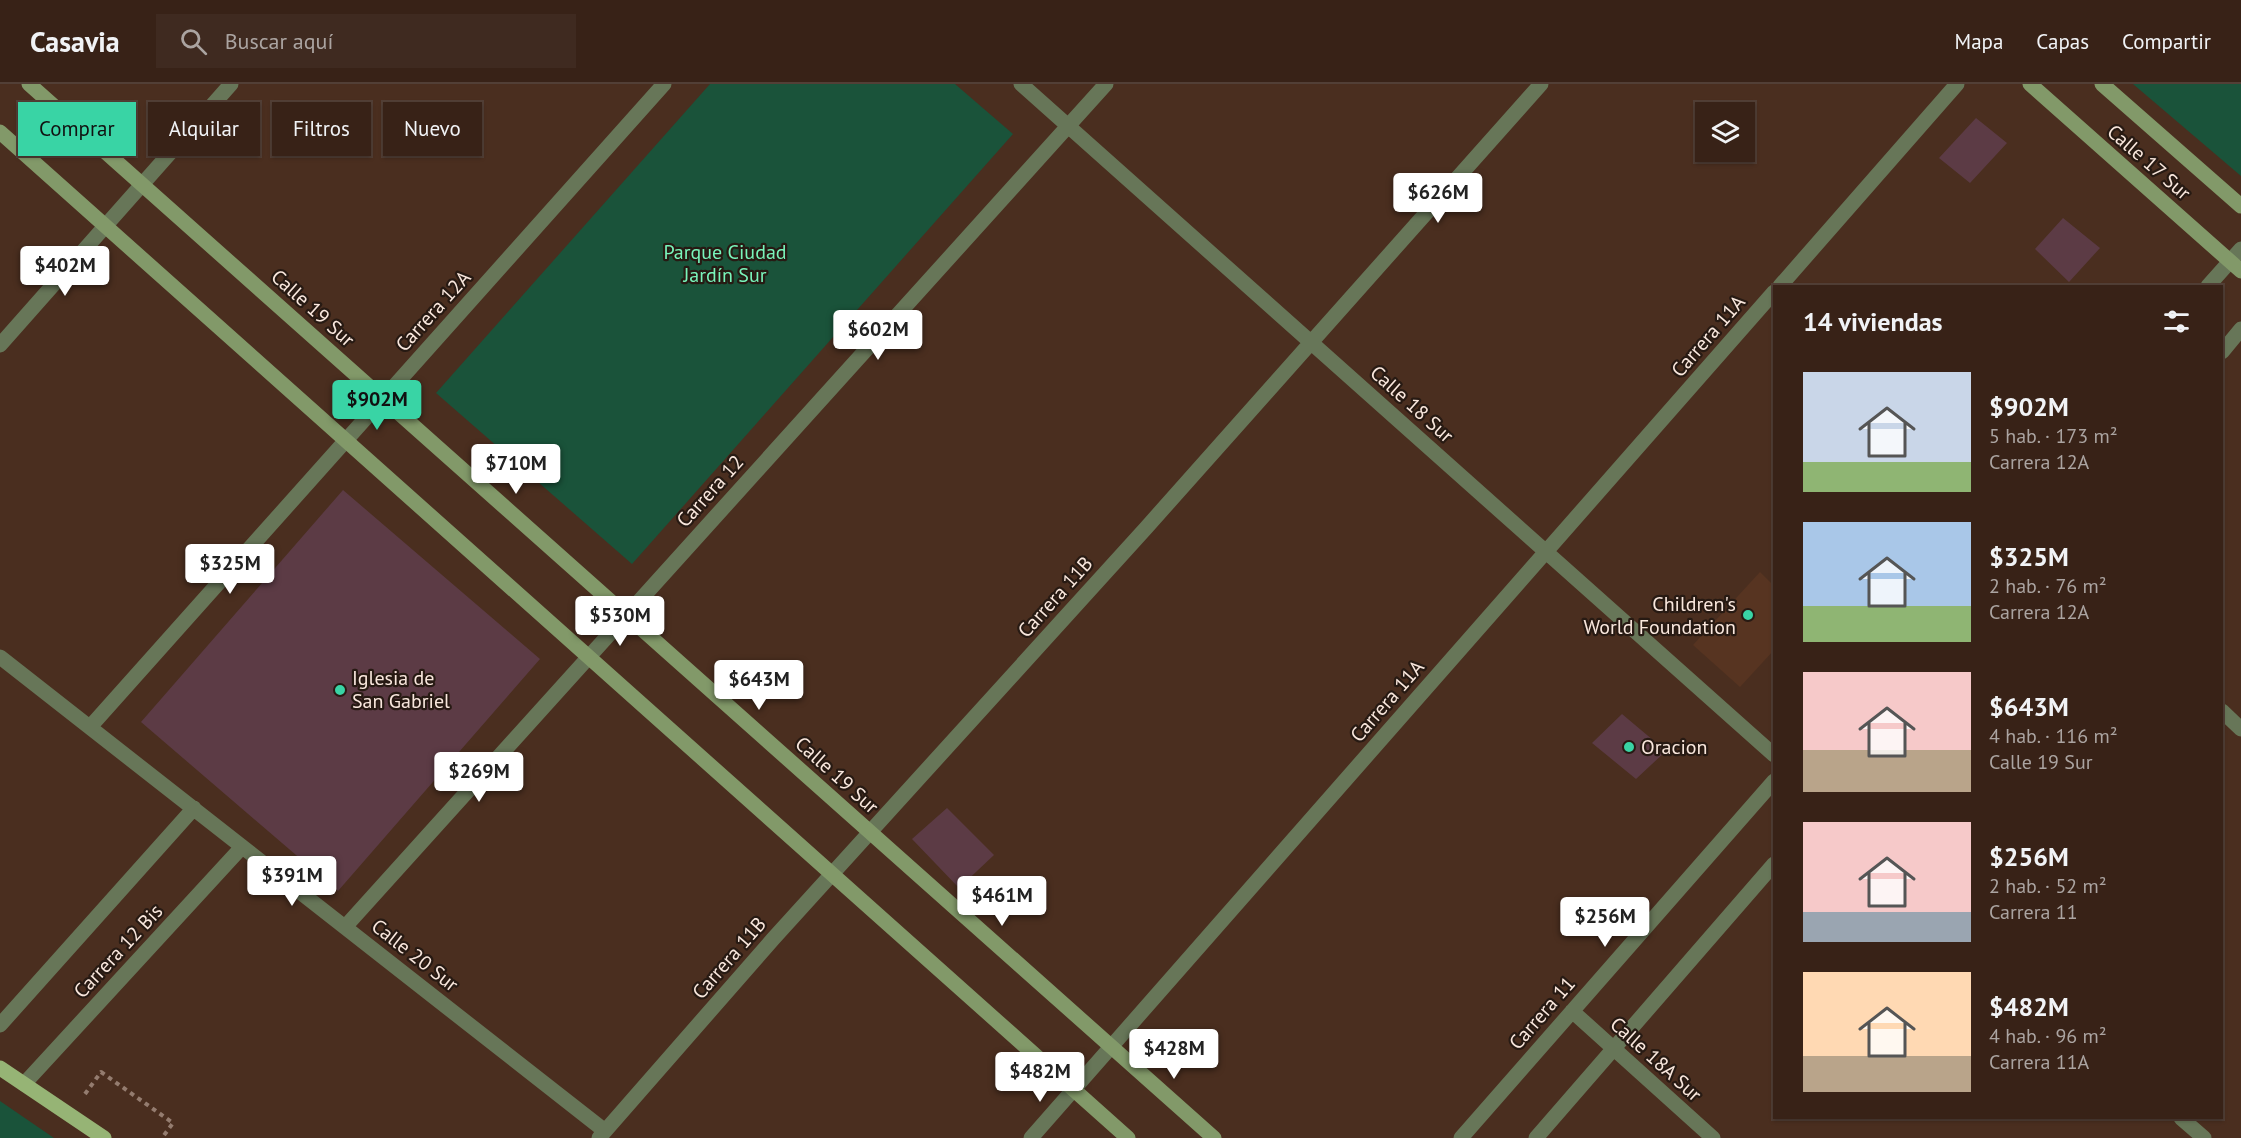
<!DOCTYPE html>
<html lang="es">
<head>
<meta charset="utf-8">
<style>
	body { margin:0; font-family:"PT Sans",sans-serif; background:#3f2a20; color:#f1f3f6; height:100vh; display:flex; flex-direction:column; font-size:22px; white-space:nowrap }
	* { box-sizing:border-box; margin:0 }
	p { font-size:20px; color:#aba4a1 }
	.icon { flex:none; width:33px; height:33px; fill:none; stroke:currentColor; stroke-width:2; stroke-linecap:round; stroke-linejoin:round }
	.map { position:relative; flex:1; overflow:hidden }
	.side { position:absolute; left:1773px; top:201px; width:450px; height:834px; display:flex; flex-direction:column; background:#382217; border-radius:0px; box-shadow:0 2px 4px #0004,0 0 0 2px #523f36 }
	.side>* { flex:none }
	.hud { position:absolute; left:18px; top:18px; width:570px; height:54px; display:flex; gap:12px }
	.controls { position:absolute; left:1695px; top:18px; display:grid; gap:12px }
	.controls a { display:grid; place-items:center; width:60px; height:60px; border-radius:0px; background:#382217; box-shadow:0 2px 4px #0004,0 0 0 2px #523f36; font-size:30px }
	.price { position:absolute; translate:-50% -51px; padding:0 14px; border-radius:6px; background:#fff; color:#222; font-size:20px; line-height:39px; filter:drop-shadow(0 2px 3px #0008) }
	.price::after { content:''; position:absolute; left:50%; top:36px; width:18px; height:14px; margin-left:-9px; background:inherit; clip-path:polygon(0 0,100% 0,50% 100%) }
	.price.current { background:#39d4a5; color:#111 }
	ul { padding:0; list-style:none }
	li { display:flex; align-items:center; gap:18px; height:150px; padding:0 30px }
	li span { display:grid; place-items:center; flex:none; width:168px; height:120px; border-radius:0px; color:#555 }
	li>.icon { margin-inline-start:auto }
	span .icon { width:72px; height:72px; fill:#fffc; stroke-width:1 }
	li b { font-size:26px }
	h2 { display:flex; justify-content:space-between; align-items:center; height:72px; padding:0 30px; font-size:26px }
	.tag { padding:0 21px; border-radius:0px; background:#382217; box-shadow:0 2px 4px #0004,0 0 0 2px #523f36; font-size:21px; line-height:54px }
	.tag.current { background:#39d4a5; color:#111 }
	header { display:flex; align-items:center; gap:36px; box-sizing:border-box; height:84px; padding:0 30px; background:#382217; border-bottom:2px solid #523f36 }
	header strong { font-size:28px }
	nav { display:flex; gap:33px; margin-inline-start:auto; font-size:21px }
	.search { width:420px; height:54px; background:#3f2a20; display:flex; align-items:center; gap:15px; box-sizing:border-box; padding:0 21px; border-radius:0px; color:#aba4a1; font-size:22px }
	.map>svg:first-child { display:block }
</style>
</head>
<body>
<header>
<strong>Casavia</strong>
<div class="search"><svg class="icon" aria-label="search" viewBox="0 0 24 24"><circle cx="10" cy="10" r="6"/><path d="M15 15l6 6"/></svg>Buscar aquí</div>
<nav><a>Mapa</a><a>Capas</a><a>Compartir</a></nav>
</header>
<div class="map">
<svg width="2241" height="1054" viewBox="0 0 2241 1054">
	<rect width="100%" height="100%" fill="#4a2e1f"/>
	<path fill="#573421" d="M1760,488L1774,502V566L1740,603L1693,561Z"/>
	<path fill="#1a533a" d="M710,0H955L1013,50L632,480L436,309Z
		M2133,0H2241V92Z
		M0,1017L54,1054H0Z"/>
	<path fill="#5c3b45" d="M1976,34L2007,59L1970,99L1939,74Z
		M2063,134L2100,164L2069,198L2035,165Z
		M343,406L540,575L338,807L141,638Z
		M1622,630L1666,667L1636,695L1592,659Z
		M947,724L994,771L959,804L912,755Z"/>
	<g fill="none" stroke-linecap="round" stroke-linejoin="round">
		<path stroke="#947c6f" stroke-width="4" stroke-dasharray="4.5 4.5" stroke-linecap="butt" d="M85,1010L101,988L173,1039L162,1054"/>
		<path stroke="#677658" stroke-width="15" d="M1021,0L1774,671
			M1780,202L1957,0
			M2208,202L2241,165
			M0,261L231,0
			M2222,268L2241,245
			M0,573L605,1047
			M2222,627L2241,645
			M90,643L664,0
			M345,843L1106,0
			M1572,927L1713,1054
			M0,941L194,724
			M24,1000L242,763
			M2181,1034L2204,1054
			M599,1054L773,855L1146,444L1541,0
			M1031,1054L1774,208
			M1461,1054L1774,697
			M1536,1054L1774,780"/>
		<path stroke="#829969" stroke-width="15" d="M29,0L1214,1054
			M2030,0L2241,187
			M2102,0L2241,122
			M0,48L1128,1054"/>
		<path stroke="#96b475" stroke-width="15" d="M0,984L104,1054"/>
	</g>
	<g fill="#39d4a5" stroke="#271a13" stroke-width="2">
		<circle cx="1748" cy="531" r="6"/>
		<circle cx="340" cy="606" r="6"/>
		<circle cx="1629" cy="663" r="6"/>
	</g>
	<g text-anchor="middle" stroke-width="4.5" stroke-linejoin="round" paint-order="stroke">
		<g font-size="20" fill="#f9e7dd" stroke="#271a13">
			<text transform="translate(2149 78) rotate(41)" y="7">Calle 17 Sur</text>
			<text transform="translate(313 224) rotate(42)" y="7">Calle 19 Sur</text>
			<text transform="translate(433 227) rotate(-48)" y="7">Carrera 12A</text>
			<text transform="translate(1708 252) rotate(-49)" y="7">Carrera 11A</text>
			<text transform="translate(1412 320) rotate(42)" y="7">Calle 18 Sur</text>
			<text transform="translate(710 407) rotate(-48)" y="7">Carrera 12</text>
			<text transform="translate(1055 513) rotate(-48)" y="7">Carrera 11B</text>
			<text transform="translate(1387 617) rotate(-49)" y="7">Carrera 11A</text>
			<text transform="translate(837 691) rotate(42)" y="7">Calle 19 Sur</text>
			<text transform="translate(118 867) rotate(-47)" y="7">Carrera 12 Bis</text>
			<text transform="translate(415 871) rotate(38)" y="7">Calle 20 Sur</text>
			<text transform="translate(729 874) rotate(-49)" y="7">Carrera 11B</text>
			<text transform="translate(1542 929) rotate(-49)" y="7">Carrera 11</text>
			<text transform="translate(1656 975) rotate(42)" y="7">Calle 18A Sur</text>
		</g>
		<g font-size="20" fill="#79f5bb" stroke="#271a13">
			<text x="725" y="175">Parque Ciudad<tspan x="725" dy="23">Jardín Sur</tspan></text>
		</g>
		<g font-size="20" fill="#f9e7dd" stroke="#271a13" text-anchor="start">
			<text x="1736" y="527" text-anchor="end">Children's<tspan x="1736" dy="23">World Foundation</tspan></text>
			<text x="352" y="601">Iglesia de<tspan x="352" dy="23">San Gabriel</tspan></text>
			<text x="1641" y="670">Oracion</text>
		</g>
	</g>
</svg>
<div class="controls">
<a><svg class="icon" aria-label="layers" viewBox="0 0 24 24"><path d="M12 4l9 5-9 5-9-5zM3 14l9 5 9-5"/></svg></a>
</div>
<b class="price" style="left:1438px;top:140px">$626M</b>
<b class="price" style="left:65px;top:213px">$402M</b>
<b class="price" style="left:878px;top:277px">$602M</b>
<b class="price current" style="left:377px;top:347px">$902M</b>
<b class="price" style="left:516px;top:411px">$710M</b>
<b class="price" style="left:230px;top:511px">$325M</b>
<b class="price" style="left:620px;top:563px">$530M</b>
<b class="price" style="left:759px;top:627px">$643M</b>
<b class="price" style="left:479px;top:719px">$269M</b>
<b class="price" style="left:292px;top:823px">$391M</b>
<b class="price" style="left:1002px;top:843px">$461M</b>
<b class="price" style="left:1605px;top:864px">$256M</b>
<b class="price" style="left:1174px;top:996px">$428M</b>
<b class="price" style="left:1040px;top:1019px">$482M</b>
<div class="hud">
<a class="tag current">Comprar</a>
<a class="tag">Alquilar</a>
<a class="tag">Filtros</a>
<a class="tag">Nuevo</a>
</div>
<section class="side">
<h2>14 viviendas<svg class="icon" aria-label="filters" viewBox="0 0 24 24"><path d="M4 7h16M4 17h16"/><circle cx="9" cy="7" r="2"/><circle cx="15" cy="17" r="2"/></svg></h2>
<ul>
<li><span style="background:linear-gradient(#c9d6e8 75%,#8fb573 0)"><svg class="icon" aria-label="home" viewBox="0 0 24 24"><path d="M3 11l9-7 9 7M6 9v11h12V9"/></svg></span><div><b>$902M</b><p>5 hab. · 173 m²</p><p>Carrera 12A</p></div></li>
<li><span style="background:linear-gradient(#a9c7e8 70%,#8fb573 0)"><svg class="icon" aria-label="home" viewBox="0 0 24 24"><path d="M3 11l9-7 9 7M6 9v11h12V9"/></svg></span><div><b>$325M</b><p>2 hab. · 76 m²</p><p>Carrera 12A</p></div></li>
<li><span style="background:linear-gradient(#f6c9c9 65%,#b9a48a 0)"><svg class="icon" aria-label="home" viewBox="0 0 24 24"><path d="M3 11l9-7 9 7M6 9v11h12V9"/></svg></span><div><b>$643M</b><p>4 hab. · 116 m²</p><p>Calle 19 Sur</p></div></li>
<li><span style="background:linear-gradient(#f6c9c9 75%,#9aa5b1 0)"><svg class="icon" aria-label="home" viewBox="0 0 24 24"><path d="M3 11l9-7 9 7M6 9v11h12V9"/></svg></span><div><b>$256M</b><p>2 hab. · 52 m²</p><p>Carrera 11</p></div></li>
<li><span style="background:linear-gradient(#ffd9b3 70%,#b9a48a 0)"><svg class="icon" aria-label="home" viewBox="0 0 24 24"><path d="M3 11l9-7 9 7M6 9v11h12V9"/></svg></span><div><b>$482M</b><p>4 hab. · 96 m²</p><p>Carrera 11A</p></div></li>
</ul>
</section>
</div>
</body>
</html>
